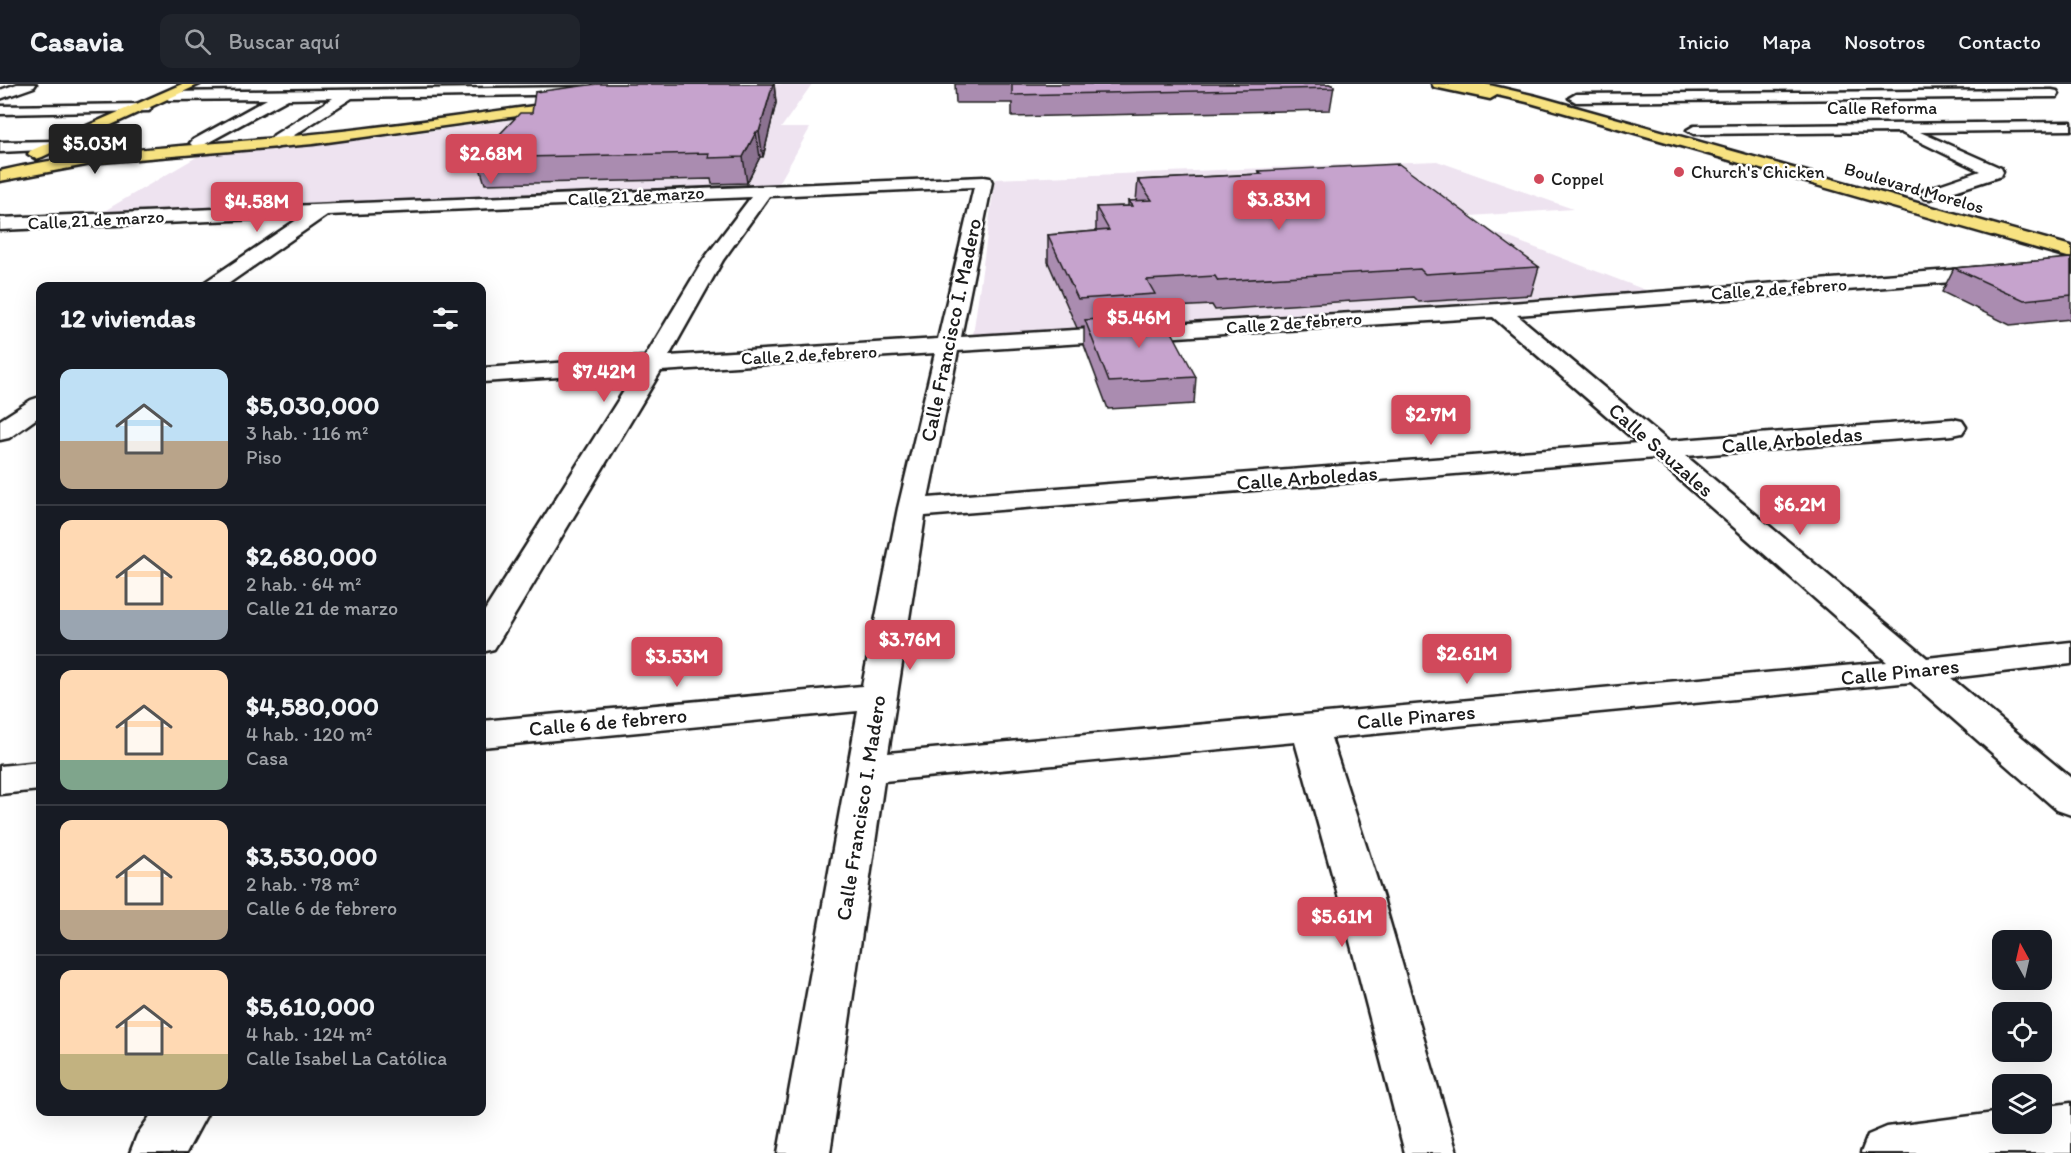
<!DOCTYPE html>
<html lang="es">
<head>
<meta charset="utf-8">
<style>
	body { margin:0; font-family:Itim,sans-serif; background:#20242c; color:#f1f3f6; height:100vh; display:flex; flex-direction:column; font-size:22px; white-space:nowrap }
	* { box-sizing:border-box; margin:0 }
	p { font-size:20px; color:#9ea1a6 }
	.icon { flex:none; width:33px; height:33px; fill:none; stroke:currentColor; stroke-width:2; stroke-linecap:round; stroke-linejoin:round }
	.map { position:relative; flex:1; overflow:hidden }
	.details { position:absolute; left:36px; top:198px; width:450px; height:834px; display:flex; flex-direction:column; background:#171b24; border-radius:12px; box-shadow:0 6px 24px #0002 }
	.details>* { flex:none }
	.needle { width:39px; rotate:352deg }
	.fabs { position:absolute; left:1992px; top:846px; display:grid; gap:12px }
	.fabs a { display:grid; place-items:center; width:60px; height:60px; border-radius:12px; background:#171b24; box-shadow:0 6px 24px #0002; font-size:30px }
	.price { position:absolute; translate:-50% -51px; padding:0 14px; border-radius:6px; background:#d1495b; color:#fff; font-size:20px; line-height:39px; filter:drop-shadow(0 2px 3px #0008) }
	.price::after { content:''; position:absolute; left:50%; top:36px; width:18px; height:14px; margin-left:-9px; background:inherit; clip-path:polygon(0 0,100% 0,50% 100%) }
	.price.active { background:#222; color:#fff }
	ul { padding:0; list-style:none }
	li { display:flex; align-items:center; gap:18px; height:150px; padding:0 24px }
	li+li { border-top:2px solid #363941 }
	li span { display:grid; place-items:center; flex:none; width:168px; height:120px; border-radius:12px; color:#555 }
	li>.icon { margin-inline-start:auto }
	span .icon { width:72px; height:72px; fill:#fffc; stroke-width:1 }
	li b { font-size:26px }
	h2 { display:flex; justify-content:space-between; align-items:center; height:72px; padding:0 24px; font-size:26px }
	header { display:flex; align-items:center; gap:36px; box-sizing:border-box; height:84px; padding:0 30px; background:#171b24; border-bottom:2px solid #363941 }
	header strong { font-size:28px }
	nav { display:flex; gap:33px; margin-inline-start:auto; font-size:21px }
	.search { width:420px; height:54px; background:#20242c; display:flex; align-items:center; gap:15px; box-sizing:border-box; padding:0 21px; border-radius:12px; color:#9ea1a6; font-size:22px }
	.map>svg:first-child { display:block }
</style>
</head>
<body>
<header>
<strong>Casavia</strong>
<div class="search"><svg class="icon" aria-label="search" viewBox="0 0 24 24"><circle cx="10" cy="10" r="6"/><path d="M15 15l6 6"/></svg>Buscar aquí</div>
<nav><a>Inicio</a><a>Mapa</a><a>Nosotros</a><a>Contacto</a></nav>
</header>
<div class="map">
<svg width="2071" height="1069" viewBox="0 0 2071 1069">
	<rect width="100%" height="100%" fill="#fff"/>
	<filter id="ink" filterUnits="userSpaceOnUse"><feTurbulence type="fractalNoise" baseFrequency=".0167" numOctaves="2"/><feDisplacementMap in="SourceGraphic" scale="12" xChannelSelector="R" yChannelSelector="G"/><feConvolveMatrix kernelMatrix="1 2 1 2 8 2 1 2 1" color-interpolation-filters="sRGB"/></filter>
	<g filter="url(#ink)">
		<path fill="#eee3f0" d="M742,0H812L781,44H810L777,103L94,133L200,71L380,54L538,32Z
			M1437,77L1573,125L1455,133L1648,207L973,251L995,95Z"/>
		<g fill="none" stroke-linecap="round" stroke-linejoin="round">
			<g stroke="#1c1c1c" stroke-width="5">
				<path id="minor" d="M17,0H36L34,3L0,15V6Z
					M586,3L593,7L591,10L352,14L285,57L281,62L276,64L268,59L274,51L333,14L288,15L198,64L193,62L190,59L193,56L267,15L169,16L162,12L169,8Z
					M2052,6L2057,7L2059,10L2057,13L1576,18L1569,14L1576,10Z
					M144,20L151,24L149,27L0,30V22Z
					M2071,38V46L1920,48L2001,84L2003,88L2001,92L1930,115L1924,114L1921,110L1924,106L1980,87L1900,48L1694,50L1687,46L1694,42Z
					M56,57L64,62L62,65L0,68V58Z
					M984,93L990,94L992,98L961,253L1498,220L2071,177V189L1517,231L1668,357L1953,335L1962,337L1966,343L1962,349L1953,351L1686,372L1927,574L2071,558V580L1951,594L2071,694V731L2057,726L1911,598L1331,654L1382,811L1457,1069H1405L1338,811L1295,658L884,697L830,1069H778L858,627L482,663V637L862,602L898,424L935,269L661,287L499,557L494,565L482,568V531L636,288L482,298V284L645,273L704,175L751,113L327,131L225,202H202L205,198L301,133L0,146V134ZM974,103L938,255L669,272L723,176L769,112ZM1493,233L1638,359L928,414L958,267ZM1655,374L1887,578L888,669L925,432Z
					M40,313V332L9,354L0,356V336L31,316Z
					M40,678V706L0,710V682Z
					M2071,1019V1069H1861L1868,1051L1887,1043L2002,1028V1040H2042V1023Z
					M153,1028H208L186,1069H130L137,1051Z"/>
			</g>
			<g stroke="#1c1c1c" stroke-width="5">
				<path id="major" d="M182,0H200L42,73L36,75L28,70L30,67Z
					M1432,0H1485L1536,12L2071,162V174L1527,18L1497,11L1490,15L1434,3Z
					M578,16L583,17L585,20L583,23L313,60L102,78L0,97V87C94,65 189,63 284,53C383,44 480,29 578,16Z"/>
			</g>
			<use href="#minor" fill="#fff" fill-rule="evenodd"/>
			<use href="#major" fill="#f7e281" fill-rule="evenodd"/>
		</g>
		<path fill="#aa8cb0" stroke="#1c1c1c" stroke-width="1.5" d="M597,0H774L776,19L763,73H760L747,99L712,100L711,95L485,100L477,74Z
			M955,0H1329L1334,2L1330,26L1012,33V19H956Z
			M1259,87L1539,183L1531,211L1419,218L1414,213L1215,226L1212,221L1154,224L1153,232L1196,293L1194,320L1108,325L1084,261V243L1077,244L1048,178V151L1096,147V123L1128,122V117H1136L1138,96L1259,90Z
			M2071,174V235L2010,241L1942,208L1954,184Z"/>
		<path fill="#8b7290" stroke="#1c1c1c" stroke-width="1.5" d="M773,0H774L776,19L763,73L759,48Z
			M756,48L760,73L747,99L743,73Z"/>
		<path fill="#c6a3cd" stroke="#1c1c1c" stroke-width="1.5" d="M597,0H773L759,48H756L743,73L708,74L709,69L477,74L520,29H532L535,8Z
			M1012,0H1329L1334,2V4L1012,11Z
			M1399,80L1539,183L1425,190L1420,185L1218,197L1215,192L1147,196L1155,210L1078,215L1048,151L1109,146L1096,123L1132,122L1128,117L1152,116L1138,96L1262,90L1259,87Z
			M2071,174V211L2024,216L1954,184Z
			M1163,231L1196,293L1109,298L1085,236Z"/>
	</g>
	<g fill="#d1495b" stroke="#fff" stroke-width="2">
		<circle cx="1679" cy="88" r="6"/>
		<circle cx="1539" cy="95" r="6"/>
	</g>
	<g text-anchor="middle" stroke-width="5" stroke-linejoin="round" paint-order="stroke">
		<g font-size="18" fill="#1c1c1c" stroke="#fff">
			<text x="1882" y="30">Calle Reforma</text>
			<text transform="translate(1914 104) rotate(16)" y="6">Boulevard Morelos</text>
			<text transform="translate(636 112) rotate(-3)" y="6">Calle 21 de marzo</text>
			<text transform="translate(96 136) rotate(-3)" y="6">Calle 21 de marzo</text>
			<text transform="translate(1779 205) rotate(-4)" y="6">Calle 2 de febrero</text>
			<text transform="translate(1294 239) rotate(-4)" y="6">Calle 2 de febrero</text>
			<text transform="translate(809 271) rotate(-3)" y="6">Calle 2 de febrero</text>
		</g>
		<g font-size="18" fill="#1c1c1c" stroke="#fff" text-anchor="start">
			<text x="1691" y="94">Church's Chicken</text>
			<text x="1551" y="101">Coppel</text>
		</g>
		<g font-size="21" fill="#1c1c1c" stroke="#fff">
			<text transform="translate(951 246) rotate(-78)" y="7">Calle Francisco I. Madero</text>
			<text transform="translate(1792 356) rotate(-5)" y="7">Calle Arboledas</text>
			<text transform="translate(1661 366) rotate(41)" y="7">Calle Sauzales</text>
			<text transform="translate(1307 394) rotate(-4)" y="7">Calle Arboledas</text>
			<text transform="translate(1900 588) rotate(-6)" y="7">Calle Pinares</text>
			<text transform="translate(1416 633) rotate(-5)" y="7">Calle Pinares</text>
			<text transform="translate(608 638) rotate(-5)" y="7">Calle 6 de febrero</text>
			<text transform="translate(861 724) rotate(-81)" y="7">Calle Francisco I. Madero</text>
		</g>
	</g>
</svg>
<div class="fabs">
<a><svg class="needle" viewBox="-14 -14 28 28"><path d="M0-13l5 13h-10z" fill="#e53935"/><path d="M0 13l5-13h-10z" fill="#9ea1a6"/></svg></a>
<a><svg class="icon" aria-label="locate" viewBox="0 0 24 24"><circle cx="12" cy="12" r="6"/><path d="M12 2v4M12 18v4M2 12h4M18 12h4"/></svg></a>
<a><svg class="icon" aria-label="layers" viewBox="0 0 24 24"><path d="M12 4l9 5-9 5-9-5zM3 14l9 5 9-5"/></svg></a>
</div>
<b class="price active" style="left:95px;top:91px">$5.03M</b>
<b class="price" style="left:491px;top:101px">$2.68M</b>
<b class="price" style="left:1279px;top:147px">$3.83M</b>
<b class="price" style="left:257px;top:149px">$4.58M</b>
<b class="price" style="left:1139px;top:265px">$5.46M</b>
<b class="price" style="left:604px;top:319px">$7.42M</b>
<b class="price" style="left:1431px;top:362px">$2.7M</b>
<b class="price" style="left:1800px;top:452px">$6.2M</b>
<b class="price" style="left:910px;top:587px">$3.76M</b>
<b class="price" style="left:1467px;top:601px">$2.61M</b>
<b class="price" style="left:677px;top:604px">$3.53M</b>
<b class="price" style="left:1342px;top:864px">$5.61M</b>
<section class="details">
<h2>12 viviendas<svg class="icon" aria-label="filters" viewBox="0 0 24 24"><path d="M4 7h16M4 17h16"/><circle cx="9" cy="7" r="2"/><circle cx="15" cy="17" r="2"/></svg></h2>
<ul>
<li><span style="background:linear-gradient(#bfe0f5 60%,#b9a48a 0)"><svg class="icon" aria-label="home" viewBox="0 0 24 24"><path d="M3 11l9-7 9 7M6 9v11h12V9"/></svg></span><div><b>$5,030,000</b><p>3 hab. · 116 m²</p><p>Piso</p></div></li>
<li><span style="background:linear-gradient(#ffd9b3 75%,#9aa5b1 0)"><svg class="icon" aria-label="home" viewBox="0 0 24 24"><path d="M3 11l9-7 9 7M6 9v11h12V9"/></svg></span><div><b>$2,680,000</b><p>2 hab. · 64 m²</p><p>Calle 21 de marzo</p></div></li>
<li><span style="background:linear-gradient(#ffd9b3 75%,#7fa58c 0)"><svg class="icon" aria-label="home" viewBox="0 0 24 24"><path d="M3 11l9-7 9 7M6 9v11h12V9"/></svg></span><div><b>$4,580,000</b><p>4 hab. · 120 m²</p><p>Casa</p></div></li>
<li><span style="background:linear-gradient(#ffd9b3 75%,#b9a48a 0)"><svg class="icon" aria-label="home" viewBox="0 0 24 24"><path d="M3 11l9-7 9 7M6 9v11h12V9"/></svg></span><div><b>$3,530,000</b><p>2 hab. · 78 m²</p><p>Calle 6 de febrero</p></div></li>
<li><span style="background:linear-gradient(#ffd9b3 70%,#c2b280 0)"><svg class="icon" aria-label="home" viewBox="0 0 24 24"><path d="M3 11l9-7 9 7M6 9v11h12V9"/></svg></span><div><b>$5,610,000</b><p>4 hab. · 124 m²</p><p>Calle Isabel La Católica</p></div></li>
</ul>
</section>
</div>
</body>
</html>
